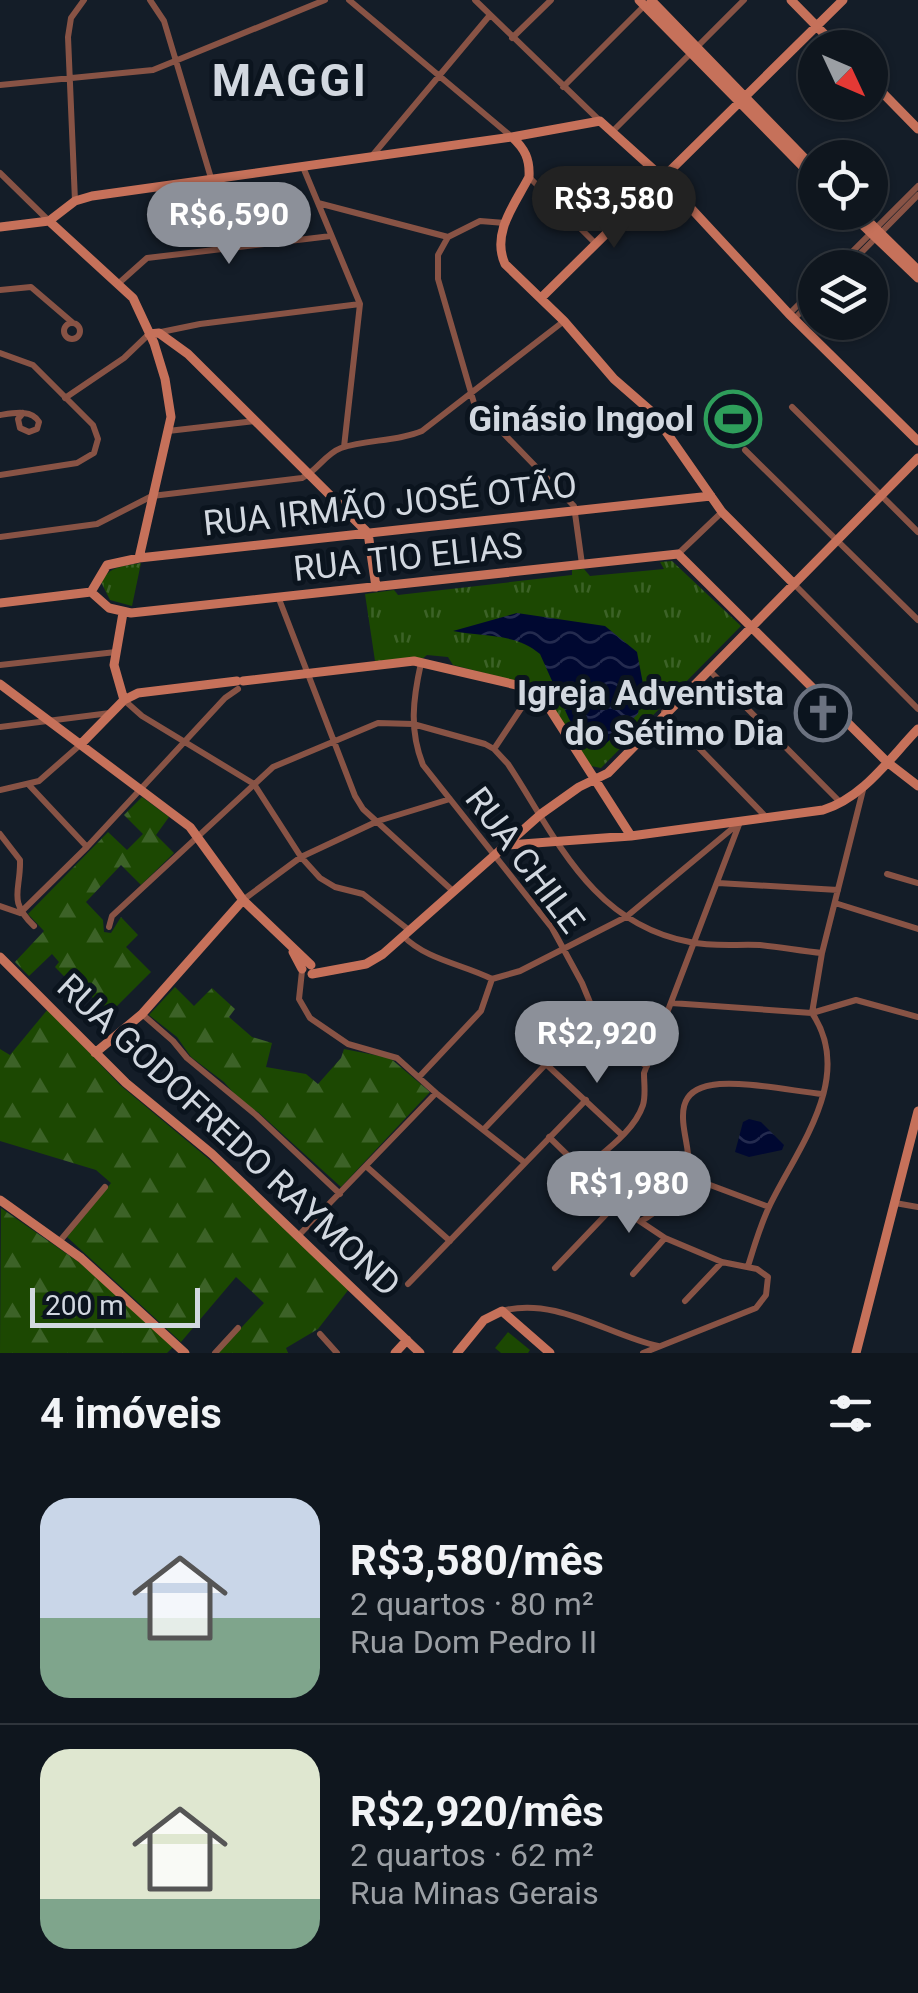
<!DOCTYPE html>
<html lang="pt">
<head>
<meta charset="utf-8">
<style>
	body { margin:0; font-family:Roboto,sans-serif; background:#181f27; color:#f1f3f6; height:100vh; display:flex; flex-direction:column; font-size:38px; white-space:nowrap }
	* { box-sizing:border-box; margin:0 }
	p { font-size:32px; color:#9b9fa4 }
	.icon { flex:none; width:55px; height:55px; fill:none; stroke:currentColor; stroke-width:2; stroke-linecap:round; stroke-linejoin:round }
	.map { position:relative; height:1353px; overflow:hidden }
	.details { display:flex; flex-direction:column; background:#0f161e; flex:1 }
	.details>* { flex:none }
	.needle { width:65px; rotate:134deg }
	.controls { position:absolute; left:798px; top:30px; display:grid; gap:20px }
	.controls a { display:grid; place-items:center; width:90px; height:90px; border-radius:50%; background:#0f161e; box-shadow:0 2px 8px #0004,0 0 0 2px #2f353c; font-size:50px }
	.scale { position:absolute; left:30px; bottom:25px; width:170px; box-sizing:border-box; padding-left:10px; border:5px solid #d2d8e0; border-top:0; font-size:28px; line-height:35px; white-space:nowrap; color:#d2d8e0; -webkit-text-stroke:8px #0b141e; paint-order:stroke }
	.price { position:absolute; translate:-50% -85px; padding:0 22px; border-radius:35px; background:#8c9099; color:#fff; font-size:32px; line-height:65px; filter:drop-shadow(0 2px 5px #0008) }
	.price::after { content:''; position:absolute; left:50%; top:60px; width:30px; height:22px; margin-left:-15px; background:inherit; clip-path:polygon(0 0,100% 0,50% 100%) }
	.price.selected { background:#222; color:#fff }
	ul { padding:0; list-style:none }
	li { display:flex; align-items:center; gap:30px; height:250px; padding:0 40px }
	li+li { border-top:2px solid #2f353c }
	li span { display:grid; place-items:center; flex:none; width:280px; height:200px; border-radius:30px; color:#555 }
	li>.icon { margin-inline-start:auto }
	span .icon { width:120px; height:120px; fill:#fffc; stroke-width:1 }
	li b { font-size:42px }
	h2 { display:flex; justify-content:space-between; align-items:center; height:120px; padding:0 40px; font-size:42px }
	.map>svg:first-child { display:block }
</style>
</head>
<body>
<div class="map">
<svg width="918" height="1353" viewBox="0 0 918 1353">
	<defs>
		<pattern id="forest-firs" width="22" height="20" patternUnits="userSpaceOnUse" patternTransform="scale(2.5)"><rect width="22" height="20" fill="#1c4802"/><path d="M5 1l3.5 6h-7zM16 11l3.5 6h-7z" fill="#3c6227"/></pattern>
		<pattern id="park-tufts" width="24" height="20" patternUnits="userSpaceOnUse" patternTransform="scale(2.5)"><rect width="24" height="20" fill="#1c4802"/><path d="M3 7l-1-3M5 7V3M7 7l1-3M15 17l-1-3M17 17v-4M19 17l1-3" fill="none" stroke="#3c6227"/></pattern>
		<pattern id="water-waves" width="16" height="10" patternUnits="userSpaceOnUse" patternTransform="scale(2.5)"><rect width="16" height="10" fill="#000831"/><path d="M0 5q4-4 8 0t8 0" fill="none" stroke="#242b4f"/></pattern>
	</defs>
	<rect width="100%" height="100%" fill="#141d28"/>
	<path fill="#1c4802" d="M508,1332L530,1350L528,1353H501L495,1348Z"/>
	<path fill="url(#forest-firs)" d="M142,797L169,817L156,835L174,853L141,885L121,865L86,902L103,920L104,932L111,933L121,917L138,935L126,947L151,972L109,1014L90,995L86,999L55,967L59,962L52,954L29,976L15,962L44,931L28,914L108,832L127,850L143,834L124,815Z
		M175,987L194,1006L212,988L235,1009L229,1017L252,1037L272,1043L266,1067L306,1074L318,1084L341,1058L344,1049L390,1058L430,1092L341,1187L258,1112L244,1105L224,1082L191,1057L177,1037L149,1015Z
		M48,1009L120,1085L228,1175L349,1289L318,1329L286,1348L288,1353H218L264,1303L236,1277L181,1342L67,1237L111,1183L96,1170L0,1141V1049L10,1055Z
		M1,1208L80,1263L173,1347L167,1353H0Z"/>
	<path fill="url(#park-tufts)" d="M672,561L741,626L601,768L591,766L541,693L531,685L453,665L448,657L427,655L422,659L375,661L365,594L394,590L398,595L572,575V570L584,569L590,576L664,569L660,562Z
		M141,563L132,606L110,600L101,582C109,566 125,566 141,563Z"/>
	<path fill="url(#water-waves)" d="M517,613L605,626L637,652L643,684L638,714L601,748L591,749L569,719L540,654C516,633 483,637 453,631Z
		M749,1119L761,1122L784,1145L782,1150L749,1157L735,1152L743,1122Z"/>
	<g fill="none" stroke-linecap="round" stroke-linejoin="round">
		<path stroke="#885345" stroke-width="6" d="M150,0L164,21L211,178
			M349,0L512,137
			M475,0L599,120
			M512,38L551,0
			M0,85L153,70L325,0
			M563,87L645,5
			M612,132L744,0
			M372,156L490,15
			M303,167L360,304L344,447
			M0,173L48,220
			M529,177L595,243
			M75,201L68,37L71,18L84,0
			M318,203L448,237
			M505,223L480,221L448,237L438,255V279L474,403L574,506L582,564
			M836,268L918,186
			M846,268L918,195
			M119,283L147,258L331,236
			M0,290L31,287L73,323
			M789,314L815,288
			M794,319L815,298
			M64 331a8 8 0 1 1 16 0a8 8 0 1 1-16 0Z
			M161,332L200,324L360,304
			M0,353L33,365L93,425L98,439L94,453L77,463L0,475
			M65,398L124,358L149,334
			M792,407L918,532
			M0,415C13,413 32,409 39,422L37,429L29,432L20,428L18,419L23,413
			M168,431L255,421
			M745,450L918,620
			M0,537L97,524L152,496L302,478C317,471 325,454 341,448C367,439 396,442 422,431L564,321
			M678,554L722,512
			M794,584L918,709
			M279,599L355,796L363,809L454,892
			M421,663C413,699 409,730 423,765L552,928L582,983L603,1034L624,1053L647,1066
			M0,665L116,652
			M709,670L841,803
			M124,700L142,716L254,784L301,857L320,878L335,887L363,894L409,930
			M664,712L767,818
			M0,727L110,713
			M494,749L532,692
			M29,785L87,847
			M0,790L39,781L80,745
			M0,834L20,860C21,891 7,900 34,926
			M887,874L918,883
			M718,883L838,890
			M243,900L301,857L378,821L450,799
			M835,903L918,929
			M0,906L20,913
			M20,913L87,847L225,698L238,689
			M109,927L112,916L273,767L378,723L413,724L485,744L494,749L508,764C557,839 592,924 690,942C713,947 737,944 760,945C781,947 801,951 822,953
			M403,936C427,960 462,964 492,979
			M302,971L299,999L310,1018L348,1044L397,1058L436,1093L524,1162
			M492,979L520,971L626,917L739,823
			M671,1003L812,1013L856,1000L918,1017
			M812,1013L822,953L864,786
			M142,1014L173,1041L187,1058L256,1115L340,1194
			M419,1077L481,1011L492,979
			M485,1128L546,1064L622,1135
			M549,1137L626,1212L665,1238L722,1262L757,1269L768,1277L766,1295L756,1308L643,1353
			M367,1167L450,1241
			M583,1170C603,1152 634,1132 643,1105C646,1095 644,1084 644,1073L740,822
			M686,1176L769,1207
			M895,1203L918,1207
			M641,1221C657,1213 684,1188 688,1170C694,1144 661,1093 712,1085C739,1080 793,1091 822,1094
			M299,1235L436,1093
			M59,1242L105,1187
			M748,1266C754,1247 760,1226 769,1207C796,1150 856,1078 812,1013
			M555,1268L616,1204
			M633,1274L665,1238
			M408,1284L586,1100
			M685,1301L722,1262
			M502,1311C555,1296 608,1335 658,1346
			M320,1334L337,1353
			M215,1353L238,1328"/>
		<path stroke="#c6715a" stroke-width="9" d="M639,0L815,179
			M651,0L815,169
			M791,0L838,48
			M870,80L918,129
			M512,137C525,149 530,159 529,177C515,204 491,233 505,264L564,321L614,379L653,413L722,512L794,584
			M849,212L918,278
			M859,212L918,270
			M49,221L133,298L154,343L165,379L171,417L139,558
			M0,227L49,221L75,201L92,196L512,137L600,121L662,177L789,314L918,441
			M541,298L843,0
			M149,334L159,333L188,354L368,533
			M368,533L376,587
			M91,592L109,608L131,613L678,554L887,762L918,786
			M91,592L107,565L139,558L711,496
			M0,603L91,592
			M123,613L114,665L124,700
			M243,681L414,661L525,687L546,703L631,836
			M0,684L190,827L243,900L311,965
			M81,744L124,700L138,693L237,681
			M507,845L631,836L823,810C863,798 889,759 918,729
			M293,952L302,969
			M0,957L126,1083L212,1154L420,1353
			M312,974L366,964L383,954L541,814L579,787L608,773L918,458
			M95,1053L142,1014L243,900
			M0,1200L81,1258L185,1353
			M395,1353L407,1340
			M457,1353L484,1320L502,1311L550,1353
			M856,1353L918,1111"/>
	</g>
	<defs>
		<g id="stadium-ring" transform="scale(2.875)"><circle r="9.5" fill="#0b141e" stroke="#2e9e5b" stroke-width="1.5"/><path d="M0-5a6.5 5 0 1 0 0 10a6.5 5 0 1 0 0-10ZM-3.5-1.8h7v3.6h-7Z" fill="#2e9e5b"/></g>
		<g id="church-ring" transform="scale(2.875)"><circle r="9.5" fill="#0b141e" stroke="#6b7280" stroke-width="1.5"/><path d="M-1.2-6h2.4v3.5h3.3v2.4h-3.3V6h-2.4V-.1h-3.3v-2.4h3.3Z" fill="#6b7280"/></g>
	</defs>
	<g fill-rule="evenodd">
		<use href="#stadium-ring" x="733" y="419"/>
		<use href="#church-ring" x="823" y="713"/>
	</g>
	<g text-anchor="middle" stroke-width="10" stroke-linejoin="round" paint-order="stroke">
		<g font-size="35" font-weight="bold" fill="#d2d8e0" stroke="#0b141e" text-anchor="end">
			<text x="694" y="431">Ginásio Ingool</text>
			<text x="784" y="705">Igreja Adventista<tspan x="784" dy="40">do Sétimo Dia</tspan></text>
		</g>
		<g font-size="35" fill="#d2d8e0" stroke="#0b141e">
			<text transform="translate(390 504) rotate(-6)" y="12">RUA IRMÃO JOSÉ OTÃO</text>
			<text transform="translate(408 557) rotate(-6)" y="12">RUA TIO ELIAS</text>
			<text transform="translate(525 860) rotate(53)" y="12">RUA CHILE</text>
			<text transform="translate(229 1135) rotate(43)" y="12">RUA GODOFREDO RAYMOND</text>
		</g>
		<g font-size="45" font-weight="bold" letter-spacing="2.5" fill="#d2d8e0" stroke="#0b141e">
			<text x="290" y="96">MAGGI</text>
		</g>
	</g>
</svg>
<div class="controls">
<a><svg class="needle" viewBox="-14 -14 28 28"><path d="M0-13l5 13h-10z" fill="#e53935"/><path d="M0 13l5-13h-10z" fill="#9b9fa4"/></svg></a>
<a><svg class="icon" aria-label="locate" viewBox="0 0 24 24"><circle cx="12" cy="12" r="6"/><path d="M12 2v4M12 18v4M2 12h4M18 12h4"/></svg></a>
<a><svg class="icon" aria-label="layers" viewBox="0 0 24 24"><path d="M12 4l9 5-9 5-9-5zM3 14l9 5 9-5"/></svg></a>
</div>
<div class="scale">200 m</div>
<b class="price selected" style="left:614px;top:251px">R$3,580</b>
<b class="price" style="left:229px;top:267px">R$6,590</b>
<b class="price" style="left:597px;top:1086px">R$2,920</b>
<b class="price" style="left:629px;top:1236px">R$1,980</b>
</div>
<section class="details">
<h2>4 imóveis<svg class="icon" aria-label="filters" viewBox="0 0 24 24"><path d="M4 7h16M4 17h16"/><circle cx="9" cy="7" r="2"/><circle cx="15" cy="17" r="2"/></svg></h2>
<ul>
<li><span style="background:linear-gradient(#c9d6e8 60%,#7fa58c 0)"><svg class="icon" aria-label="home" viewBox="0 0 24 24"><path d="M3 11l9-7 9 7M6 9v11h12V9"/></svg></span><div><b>R$3,580/mês</b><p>2 quartos · 80 m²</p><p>Rua Dom Pedro II</p></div></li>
<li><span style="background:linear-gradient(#dfe7d0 75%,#7fa58c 0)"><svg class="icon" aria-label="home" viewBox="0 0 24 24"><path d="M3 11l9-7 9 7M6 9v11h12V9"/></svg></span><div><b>R$2,920/mês</b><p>2 quartos · 62 m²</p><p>Rua Minas Gerais</p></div></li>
</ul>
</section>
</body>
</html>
